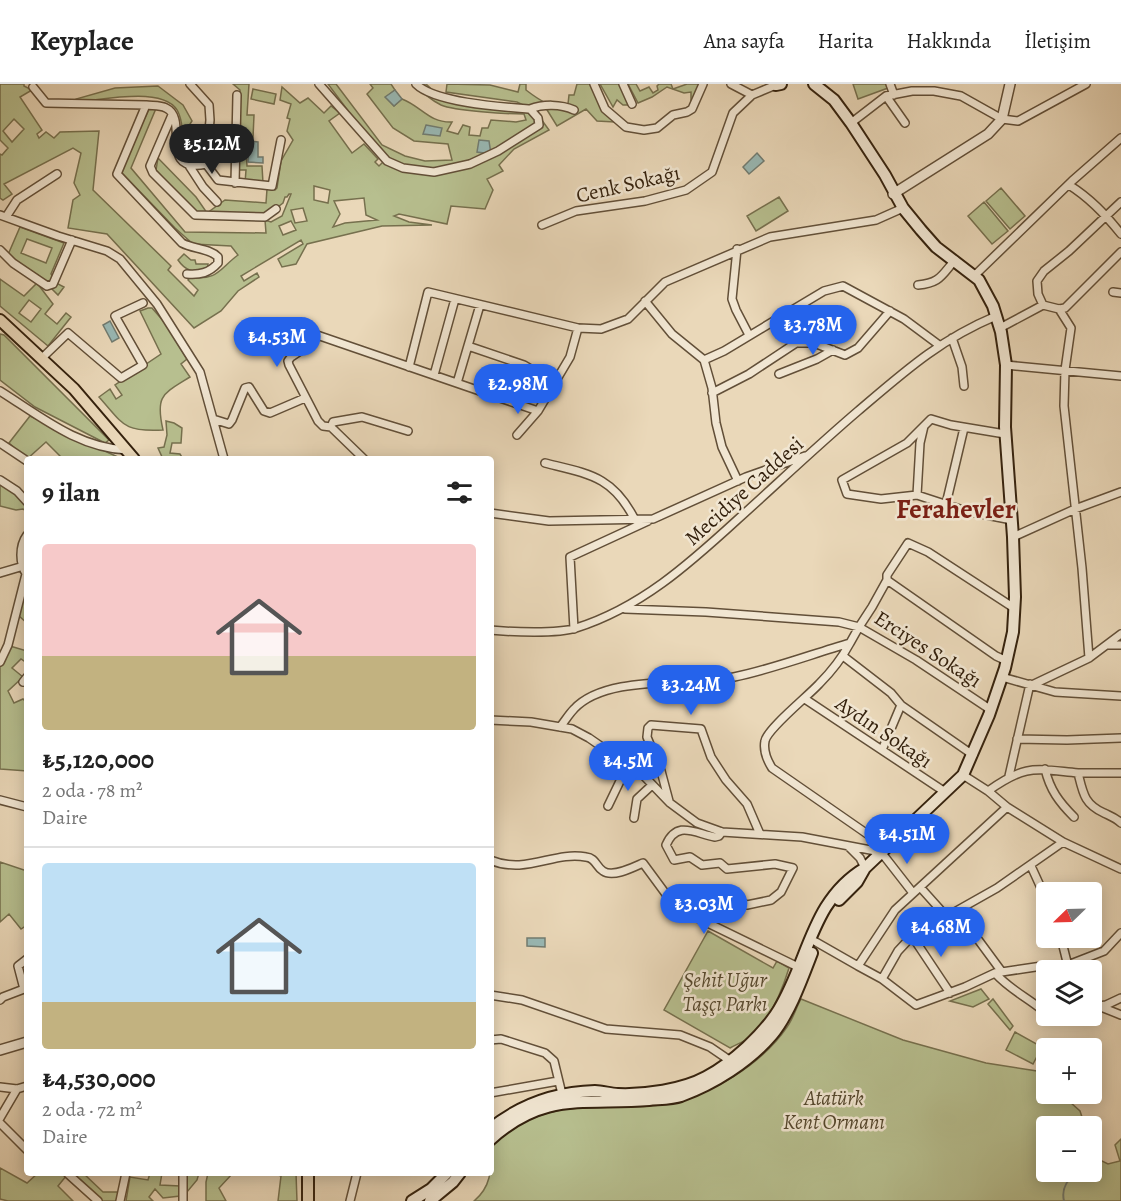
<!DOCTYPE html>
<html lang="tr">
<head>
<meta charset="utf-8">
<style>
	body { margin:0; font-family:Alegreya,serif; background:#f2f2f2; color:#222; height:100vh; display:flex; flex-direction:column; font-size:22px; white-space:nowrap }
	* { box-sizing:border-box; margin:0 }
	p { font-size:20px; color:#767676 }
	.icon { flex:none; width:33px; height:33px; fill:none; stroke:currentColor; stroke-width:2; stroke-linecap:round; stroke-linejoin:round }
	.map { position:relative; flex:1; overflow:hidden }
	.drawer { position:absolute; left:24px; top:372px; width:470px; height:720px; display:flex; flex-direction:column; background:#fff; border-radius:6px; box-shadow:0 3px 15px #0003 }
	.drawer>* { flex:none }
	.needle { width:39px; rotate:247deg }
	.controls { position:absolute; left:1036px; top:798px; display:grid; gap:12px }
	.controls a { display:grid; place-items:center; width:66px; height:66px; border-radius:6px; background:#fff; box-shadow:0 3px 15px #0003; font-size:30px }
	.price { position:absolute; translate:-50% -51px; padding:0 14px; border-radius:21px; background:#2563eb; color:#fff; font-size:20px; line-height:39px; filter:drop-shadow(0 2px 3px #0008) }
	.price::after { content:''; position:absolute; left:50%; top:36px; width:18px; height:14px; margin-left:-9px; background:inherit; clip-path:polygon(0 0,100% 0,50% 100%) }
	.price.current { background:#222; color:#fff }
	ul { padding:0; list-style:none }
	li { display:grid; align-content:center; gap:12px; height:318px; padding:0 18px }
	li+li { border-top:2px solid #e0e0e0 }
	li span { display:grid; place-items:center; height:186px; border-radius:6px; color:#555 }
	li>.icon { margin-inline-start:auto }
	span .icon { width:108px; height:108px; fill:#fffc; stroke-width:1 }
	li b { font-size:26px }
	h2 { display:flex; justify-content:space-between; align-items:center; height:72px; padding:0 18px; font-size:26px }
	header { display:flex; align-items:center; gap:36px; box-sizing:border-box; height:84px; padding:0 30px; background:#fff; border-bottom:2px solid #e0e0e0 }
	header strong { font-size:28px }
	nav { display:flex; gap:33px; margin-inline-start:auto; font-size:21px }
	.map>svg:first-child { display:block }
</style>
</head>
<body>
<header>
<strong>Keyplace</strong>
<nav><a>Ana sayfa</a><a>Harita</a><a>Hakkında</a><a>İletişim</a></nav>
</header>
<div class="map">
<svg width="1121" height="1117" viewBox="0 0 1121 1117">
	<rect width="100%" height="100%" fill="#ead8b9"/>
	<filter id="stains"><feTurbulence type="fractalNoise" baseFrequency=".00333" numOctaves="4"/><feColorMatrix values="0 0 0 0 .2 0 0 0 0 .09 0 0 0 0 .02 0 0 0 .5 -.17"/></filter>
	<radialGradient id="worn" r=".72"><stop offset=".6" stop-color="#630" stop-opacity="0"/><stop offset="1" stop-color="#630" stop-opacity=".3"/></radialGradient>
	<path fill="#b7bf8f" stroke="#76704e" stroke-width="1.5" fill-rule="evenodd" d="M0,0H24V2L32,6L20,13L42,46L37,50L39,54L46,48L54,54L60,48L99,47L93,106L171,182L168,186L194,212L198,206L188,196L190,193C218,197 219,185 238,171L231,162L193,160L175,144L122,89V81L151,21L157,22L131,84L185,148L266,149L265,136L271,138L282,132L291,110H289L287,113H285L283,119L267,131H196L156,86L158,74L196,113L207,129L225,116L266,119L267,105L275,106L277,104L281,77L293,56L287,47L290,35L287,34L291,20L280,16L282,3L300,19L308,14L324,29L331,22L340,29L329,37L352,69L364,60L378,75L375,78L379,82L385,76L328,0H336L382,61L405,72L425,77L452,76L448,60L414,57L393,44L367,10L373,4L370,0H391L395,6L386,13L394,22L402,15C421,22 429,39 452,38L447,47L458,50L463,41L470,43L469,51L480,52L482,44H488L491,36L516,38L526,36L524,30C507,30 455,27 441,21C431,16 422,8 416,0H426L438,11L527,23L517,18L446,8L447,0L490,1L518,8L520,0H526V6C539,16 551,25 568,20L569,11H574L577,0H590L614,38L597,37L586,25L557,42L544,21L536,28L549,46L514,65L499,81L503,87L487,95L493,106L485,125L451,122L447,140L399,130L394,132L409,138L432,141L382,142L307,160L296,180L282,183L278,175L303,160L301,156L241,192L244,197L257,189L259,193L238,207L221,227L194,244L107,150L68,144L73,116L80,111L74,99L81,69L73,64L4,100L12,110L3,116L0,114V70L2,71L8,64L0,56ZM14,35L24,45L12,58L3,47ZM314,102L330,106L328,119L314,116ZM364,114L366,131L377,136L345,139L333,143L340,130L334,117ZM303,124L307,137L295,139L291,126ZM291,137L296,146L283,151L279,142Z
		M233,0H249L247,31H254L253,54H245L247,82H262L263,99H245L246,86H236L240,6Z
		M600,0H621L632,21H623L617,16L613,23Z
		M628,0H636L640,7L649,3L653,9L658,6L657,2L659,0H671L673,5L687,0H703L691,23V8L684,9L667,3L652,13L638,19Z
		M853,0H886L888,4L858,15Z
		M158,2L183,21L192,37L190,40L191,78L184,71C183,58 184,42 179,30C168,0 100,17 75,18L76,15L115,4Z
		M253,5L276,10L274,20L251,15Z
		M1001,104L1025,132L1010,145L986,117Z
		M779,113L788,127L756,147L747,132Z
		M984,118L1008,147L992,160L968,132Z
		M20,143L64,159L51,190L58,200L64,203L58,211L38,191L7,173ZM27,155L52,164L46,179L21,169Z
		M184,170L191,176H195L196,180H208L207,187C194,188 186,188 178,176Z
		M0,195L24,212L37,199L53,220L45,230L57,240L66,229L71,233L48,262L0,222ZM29,216L41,225L31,238L19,229Z
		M148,224H152L166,240L187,275L181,280L190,293C163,310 155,311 163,346C123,348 124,341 99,313L110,305L116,315L122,311L115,301L161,270L140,227Z
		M0,250L4,251L109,356L105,359L35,323L0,296Z
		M30,332L122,375H63L46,358L27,375L9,359Z
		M166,337L174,339L182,344L181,359H172L170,369L180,370L183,375H163L158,364L164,363L167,351Z
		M0,398L16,408L27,420V428L23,425L16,426L0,422Z
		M27,493V508L23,511L27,516V539L19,532Z
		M10,562L27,567V579L21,575L12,584L23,593L8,607L14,619L23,615L27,619V687L0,685V581Z
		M0,778L27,787V841L21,845L9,830L0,838Z
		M708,847L773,884L777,877L789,884C782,907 770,935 752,952C746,957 737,960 730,964L664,926Z
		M981,905L989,915L973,923L950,917Z
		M801,915L903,956L986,979L1037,987L1047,996V1010H1061L1080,1027L1084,1039L1088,1042H1047V1088H1092V1078L1098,1075L1108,1080L1120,1077L1115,1061L1121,1055V1117H474C492,1102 491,1085 491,1063C495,1057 502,1053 508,1048C561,1010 609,1030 666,1020C710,1012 762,980 787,943C793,935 796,924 801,915Z
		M993,915L1013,942L1010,946L988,920Z
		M1015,948L1042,963L1033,980L1006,966Z
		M0,1084L27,1099L38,1089H66L67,1091L58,1102L73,1117H8L0,1115Z
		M69,1089H83L103,1108H120L118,1117H100Z
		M150,1089H162L160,1101L180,1102V1112L163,1114L155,1105L149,1113L153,1117H126L130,1093L148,1096Z
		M185,1089H207L206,1091L199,1089L197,1096L187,1108Z
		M208,1089H233L219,1104L226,1117H206V1098Z
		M273,1089H296L297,1117H278L281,1092Z"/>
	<path fill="#99b9b5" stroke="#717c72" stroke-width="1.5" d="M395,6L402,15L394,22L385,13Z
		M426,41L442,44L440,52L423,50Z
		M479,56L489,57L491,70L477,68Z
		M248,57L258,58V73H263V79L248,78Z
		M757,69L764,77L749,90L743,83Z
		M110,237L119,254L112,258L103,241Z
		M527,854H545V863L527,862Z"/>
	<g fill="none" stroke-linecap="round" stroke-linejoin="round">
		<path stroke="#717c72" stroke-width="2" d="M1064,1117C1061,1104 1068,1094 1079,1088"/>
		<g stroke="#624f38" stroke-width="10">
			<path id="minor" d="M319,0L387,77L403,84L434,88L470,80L498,67L539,41L538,34L530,25C503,23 435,19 416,0
				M594,0L605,25L626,43L644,46L657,44L673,31L687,28L692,25L703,0
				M623,0L632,20
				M731,0L752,11
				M890,0L894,11
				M33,3L46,19L146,21L117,90L182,159C193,165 209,164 218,173V179C209,189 200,191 187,190
				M886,12L905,39
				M146,21C152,22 160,21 166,24C190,35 157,90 206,80L210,36L209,21L190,0
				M530,25C543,20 561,20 574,26
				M172,31L150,82L153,89L195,131L265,133L276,125
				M851,39L886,12L912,7H934L961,12L1002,35L1018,37L1086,0
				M188,80L203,103L217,118
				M206,80L218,96L272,102L281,56
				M235,99L237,11
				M1069,101C1090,114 1105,130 1121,150
				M0,131L58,152L107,167L120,175L157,220L200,288L224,375
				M6,133L17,116L57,90
				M542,141L576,127L645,117L686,106L712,88L733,29L752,11L776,1
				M737,165L732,215L736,226L749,251
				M0,166L13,179L47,202L53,200L72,156
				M974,192L1072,97L1121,54
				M918,201C940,199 941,192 955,176
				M1113,208L1121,209
				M645,217L672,250L704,276
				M1043,221L1038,210L1037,197L1044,187L1069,167L1121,118
				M1059,225L1071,244L1065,286L1064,322L1082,484L1089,574
				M1000,244L1043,221L1059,225L1065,224L1121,168
				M317,251L538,327L570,273L578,244
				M952,254L962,283L964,302
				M468,262L524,281L554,299
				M303,265L291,273L288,277L289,281L318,337L323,342L331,343
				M42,274L68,249L121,294L143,281L115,232L143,219
				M1006,281L1121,292
				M409,283L428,208L578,244L601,245L628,235L665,198L770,153L876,136L903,124
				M779,290L817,275L833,266
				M434,291L455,215
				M457,299L480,221
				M0,307C40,332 78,364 127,366
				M712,309L749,290L796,259H814L845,271L858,264L890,227
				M213,335L229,340L232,336L245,304L249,303L264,327L270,329L305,314
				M1005,350L951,341L931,335L907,359L842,396L847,410L881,415L917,411L966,427L1012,436
				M517,351L538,327
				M0,359L27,377
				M364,375L331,343L333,338L362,333L408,347
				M545,379C589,390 613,392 635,436
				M0,396L17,407L27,418
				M738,397L722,363L716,339L712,304L704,276L724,267L824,207L843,202L904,235L939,261
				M917,411L920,359L924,342
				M946,420L964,344
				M490,429L549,437L653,435L746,393L805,372
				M27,451C19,462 19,480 27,491
				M1013,453L1075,425L1121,408
				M0,489L27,481
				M887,496L872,523L859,543L916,576L991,626
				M574,545L570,473L648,437
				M490,546C511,548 558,550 576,544C640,524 689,480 737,436C777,400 817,362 858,327C905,287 939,256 996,232
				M850,559C842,574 831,588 819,600C808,612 767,645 765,657C763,667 767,676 772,684L886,763
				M1107,561H1121
				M843,572L891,609L901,621L973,671
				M1007,577L996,572L887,496V491L908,459L928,468L1014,524
				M0,578L8,561L26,490
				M1002,593L1055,608L1121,612
				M23,598L27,593
				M1032,601L1089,574L1121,550
				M805,615L945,708
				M490,636L531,638L572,645L589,654L644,692L670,719L697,739L722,748L802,753L881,768L913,809
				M560,643C565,637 569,630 574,625C606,590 690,602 734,593C773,585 812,570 850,559L859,543L839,538L706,528L625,525
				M1017,655L1067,656L1121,654
				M882,666L901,621
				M1045,685C1050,706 1059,718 1074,733
				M1078,689H1121
				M963,691L988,707
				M1009,692L1030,600
				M0,716L27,723
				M669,717L661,687L647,653L648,644L651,641L701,645L711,673L726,696L747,720L760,750
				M608,722L621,695L631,683
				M1007,723L1063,758L1121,785
				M634,734L637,715L652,701
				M848,762L860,774L865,784
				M490,776C527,791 553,767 586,773C596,774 596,783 603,787C613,794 634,783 643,779L671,817L679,825L798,883
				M1031,782L1047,817
				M920,803L946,832
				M721,810L747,821L771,816L781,808L793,784L775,780L727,785L720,779L702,781L690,773L674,776L666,761C677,736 694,749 715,753L719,752L722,748
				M957,827L1002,888
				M912,852L950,909
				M1061,854L1069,886
				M816,858L858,882L895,826L1007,723L988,707C1026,680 1034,685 1078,689C1083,709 1084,720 1104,729C1110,732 1116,734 1121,739
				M858,882L882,895L916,921L965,903L995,889L1042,882L1068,881L1104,867L1121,849
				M995,889C1008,904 1026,913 1041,925L1047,924
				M882,895L898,867L912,852L997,804L1063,758
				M490,911L522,916L606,945L680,951L710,963L729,976
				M0,916L3,913L24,905L18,882L27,875
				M1092,923L1106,921L1121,914
				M1101,923L1121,931
				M490,956L501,955L545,969L554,977L562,1010
				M0,1003L17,1005L27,1002
				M490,1009L558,997
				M0,1034L17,1005
				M0,1039L27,1066
				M183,1089V1117
				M68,1090L98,1117
				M120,1117L126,1089
				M350,1117L357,1089"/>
		</g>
		<g stroke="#624f38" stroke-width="12">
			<path id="tertiary" d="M893,110L988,50L1002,35L1010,0
				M0,966L27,958"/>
		</g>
		<g stroke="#34210d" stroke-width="14">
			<path id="secondary" d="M776,1L781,0
				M839,816L857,798L865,784
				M490,1045C521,1020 556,1008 595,1007C603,1007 610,1010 618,1010C645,1011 682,1006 706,993C732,979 764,950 779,925C809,876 811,816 865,784L963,691L989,631L1005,584L1013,548L1015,513L1013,453L1005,343L1006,281L1001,248L993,222L979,196L936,163L921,146L903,124L885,91L851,39L834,16L814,0
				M490,1056C544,1007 584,1021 649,1016C659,1015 672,1015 681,1012C714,1000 749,978 772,951C789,931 802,895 812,869
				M412,1117L431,1105L447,1089
				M430,1117L453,1098L460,1089"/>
		</g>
		<g stroke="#34210d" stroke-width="14">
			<path id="primary" d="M0,236L74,305L134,375
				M308,1089V1117"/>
		</g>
		<use href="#minor" stroke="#f1e6d2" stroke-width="7"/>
		<use href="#tertiary" stroke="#f1e6d2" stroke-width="9"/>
		<use href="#secondary" stroke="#f1e6d2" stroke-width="10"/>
		<use href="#primary" stroke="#ead8b9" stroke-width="10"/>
	</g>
	<g text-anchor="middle" stroke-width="5" stroke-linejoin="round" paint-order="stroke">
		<g font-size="21" fill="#34210d" stroke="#f1e6d2">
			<text transform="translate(628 100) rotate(-13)" y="7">Cenk Sokağı</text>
			<text transform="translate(744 407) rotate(-42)" y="7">Mecidiye Caddesi</text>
			<text transform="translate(928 565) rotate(33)" y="7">Erciyes Sokağı</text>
			<text transform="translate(884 648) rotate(34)" y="7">Aydın Sokağı</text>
		</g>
		<g font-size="21" font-style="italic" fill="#55482e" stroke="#f1e6d2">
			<text x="725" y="903">Şehit Uğur<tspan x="725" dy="24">Taşçı Parkı</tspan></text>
			<text x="834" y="1021">Atatürk<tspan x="834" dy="24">Kent Ormanı</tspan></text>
		</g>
		<g font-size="27" font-weight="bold" fill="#7a1f14" stroke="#f1e6d2">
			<text x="956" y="434">Ferahevler</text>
		</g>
	</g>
	<rect width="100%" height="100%" filter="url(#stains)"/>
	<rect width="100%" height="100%" fill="url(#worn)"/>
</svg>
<div class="controls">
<a><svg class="needle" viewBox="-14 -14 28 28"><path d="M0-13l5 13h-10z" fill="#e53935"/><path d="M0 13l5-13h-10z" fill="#767676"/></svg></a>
<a><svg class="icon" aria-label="layers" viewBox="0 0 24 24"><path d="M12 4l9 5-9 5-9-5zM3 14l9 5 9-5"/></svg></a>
<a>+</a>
<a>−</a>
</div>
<b class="price current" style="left:212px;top:91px">₺5.12M</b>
<b class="price" style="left:813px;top:272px">₺3.78M</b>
<b class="price" style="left:277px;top:284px">₺4.53M</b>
<b class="price" style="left:518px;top:331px">₺2.98M</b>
<b class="price" style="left:691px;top:632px">₺3.24M</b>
<b class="price" style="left:628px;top:708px">₺4.5M</b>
<b class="price" style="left:907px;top:781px">₺4.51M</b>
<b class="price" style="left:704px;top:851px">₺3.03M</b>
<b class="price" style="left:941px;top:874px">₺4.68M</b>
<section class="drawer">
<h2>9 ilan<svg class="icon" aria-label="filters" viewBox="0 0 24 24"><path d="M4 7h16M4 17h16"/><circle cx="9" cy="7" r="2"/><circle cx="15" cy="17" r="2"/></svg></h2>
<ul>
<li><span style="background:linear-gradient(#f6c9c9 60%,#c2b280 0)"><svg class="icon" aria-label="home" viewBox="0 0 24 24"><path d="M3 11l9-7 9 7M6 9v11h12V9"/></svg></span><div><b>₺5,120,000</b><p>2 oda · 78 m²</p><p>Daire</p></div></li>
<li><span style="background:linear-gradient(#bfe0f5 75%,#c2b280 0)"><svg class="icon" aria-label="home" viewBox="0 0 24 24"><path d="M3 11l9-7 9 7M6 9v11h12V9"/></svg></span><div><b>₺4,530,000</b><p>2 oda · 72 m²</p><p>Daire</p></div></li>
</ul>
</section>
</div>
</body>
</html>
